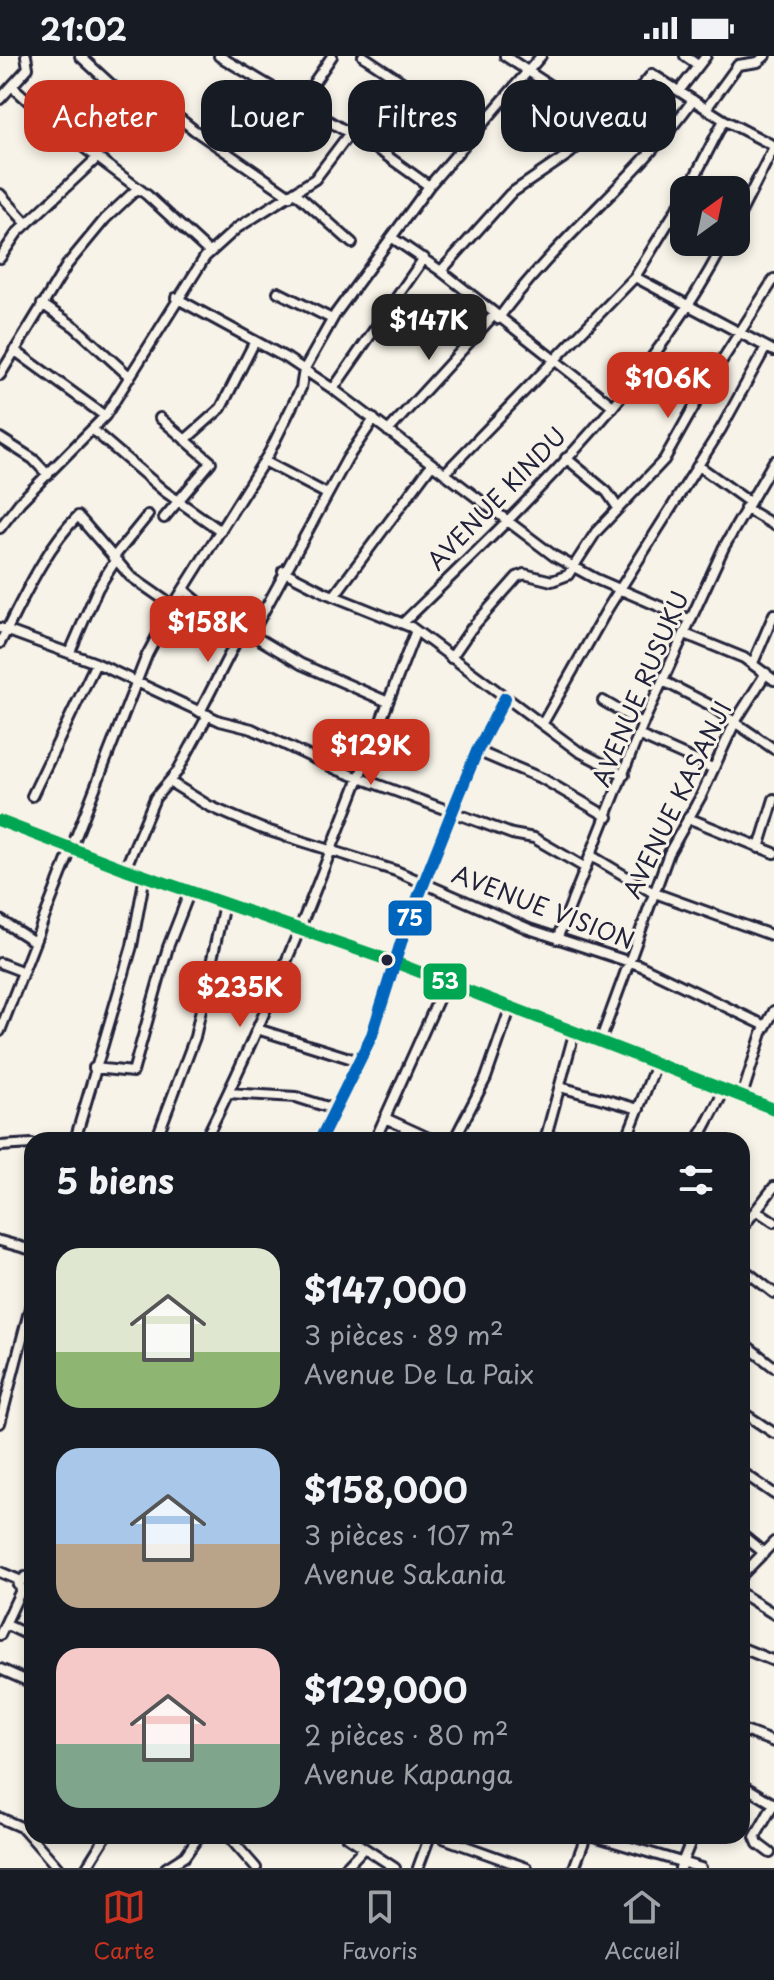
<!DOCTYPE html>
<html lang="fr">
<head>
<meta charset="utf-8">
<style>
	body { margin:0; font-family:"Playpen Sans",sans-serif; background:#242831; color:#f1f3f6; height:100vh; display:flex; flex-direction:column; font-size:30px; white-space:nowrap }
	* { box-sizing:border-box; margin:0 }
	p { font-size:26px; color:#9ea1a6 }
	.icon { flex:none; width:44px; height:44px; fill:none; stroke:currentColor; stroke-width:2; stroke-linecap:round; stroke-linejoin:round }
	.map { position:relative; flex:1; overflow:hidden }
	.side { position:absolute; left:24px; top:1076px; width:726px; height:712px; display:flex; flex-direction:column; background:#171b24; border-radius:24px; box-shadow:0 4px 12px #0003 }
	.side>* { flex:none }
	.top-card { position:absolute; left:24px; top:24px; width:726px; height:72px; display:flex; gap:16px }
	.needle { width:52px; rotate:33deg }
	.buttons { position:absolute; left:670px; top:120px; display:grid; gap:16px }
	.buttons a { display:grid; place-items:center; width:80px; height:80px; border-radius:16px; background:#171b24; box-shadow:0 4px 12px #0003; font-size:40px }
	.price { position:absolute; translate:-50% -68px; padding:0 18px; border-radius:16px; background:#c8321e; color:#fff; font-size:26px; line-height:52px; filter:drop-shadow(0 2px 4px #0008) }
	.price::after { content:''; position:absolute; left:50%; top:48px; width:24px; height:18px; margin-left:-12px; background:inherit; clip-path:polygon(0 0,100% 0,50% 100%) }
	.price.current { background:#222; color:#fff }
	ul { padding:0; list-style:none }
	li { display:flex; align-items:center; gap:24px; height:200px; padding:0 32px }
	li span { display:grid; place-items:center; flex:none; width:224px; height:160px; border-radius:24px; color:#555 }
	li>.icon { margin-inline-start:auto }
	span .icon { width:96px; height:96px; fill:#fffc; stroke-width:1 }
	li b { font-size:34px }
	h2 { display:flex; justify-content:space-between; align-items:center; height:96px; padding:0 32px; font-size:34px }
	.pill { padding:0 28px; border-radius:24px; background:#171b24; box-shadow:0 4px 12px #0003; font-size:28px; line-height:72px }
	.pill.current { background:#c8321e; color:#fff }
	.status { display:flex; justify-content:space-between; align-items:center; height:56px; padding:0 40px; background:#171b24; direction:ltr }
	.status svg { height:22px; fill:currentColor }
	.menu { display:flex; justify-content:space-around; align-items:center; height:112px; border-top:2px solid #363941; background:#171b24; font-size:22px; color:#9ea1a6 }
	.menu a { display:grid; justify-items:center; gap:4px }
	.menu .current { color:#c8321e }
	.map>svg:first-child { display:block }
</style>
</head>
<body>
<div class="status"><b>21:02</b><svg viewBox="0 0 49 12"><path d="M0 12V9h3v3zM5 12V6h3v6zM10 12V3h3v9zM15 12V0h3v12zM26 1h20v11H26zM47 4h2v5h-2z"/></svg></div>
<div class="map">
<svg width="774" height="1812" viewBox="0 0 774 1812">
	<rect width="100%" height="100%" fill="#f7f3e8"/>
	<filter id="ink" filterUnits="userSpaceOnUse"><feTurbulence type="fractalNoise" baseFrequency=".0125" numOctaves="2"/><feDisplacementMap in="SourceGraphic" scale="16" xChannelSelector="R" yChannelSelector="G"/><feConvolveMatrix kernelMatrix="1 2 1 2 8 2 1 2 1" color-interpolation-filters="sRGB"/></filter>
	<g filter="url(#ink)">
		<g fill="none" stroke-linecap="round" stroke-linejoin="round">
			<g stroke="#22223b" stroke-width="14">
				<path id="minor" d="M80,0L130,46L136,48L149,38L194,74L290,140
					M219,0L383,97L429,130
					M363,0L437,49L473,81
					M505,0L566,40L600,70
					M685,0L698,9
					M13,31L58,72L147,139L209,196
					M679,35L706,0
					M0,43L28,12L26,0
					M300,47L332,0
					M706,53L738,9L758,6L765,0
					M688,134L724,64
					M296,137L352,187
					M0,138L27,168
					M736,166L774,91
					M394,183L441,215L613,350
					M0,202L17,177L97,102
					M441,215L510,138L569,98L627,48L652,18L724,64L774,90
					M635,221L774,295
					M278,236L332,263
					M176,242L288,303L333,333L554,500L596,523L691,564
					M42,248L75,271L129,320
					M498,263C556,183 635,124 693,44
					M14,294L105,360
					M0,319L67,209L105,163L138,132
					M333,333L424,202
					M160,362L211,406L164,462
					M93,374L164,435L221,475
					M388,375L494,259
					M0,382L33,403L48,419
					M185,384L221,352L255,285
					M566,402L607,436L618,452
					M264,405L327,438
					M699,410L749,446
					M445,417L635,221L684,141
					M745,452L774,469
					M0,472L20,446L105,360L205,201L237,172L315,123L349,78
					M113,502L148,459
					M283,515L326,537L411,571L578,695L624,719
					M184,534L202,549L301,608L388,646
					M334,540L432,408
					M403,567C521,452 649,334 725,186
					M0,572L96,607L220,665L252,673L338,714L512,778L534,782L584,811
					M252,577L347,403L374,363
					M685,578L744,602L774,624
					M0,587C21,547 45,492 78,460L130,520L173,550
					M70,596L98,532L115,505
					M451,602L471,573L517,521L524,518L552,525L568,519L596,476L664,404L705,331L774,223
					M753,607L774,558
					M663,625L708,648L774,693
					M603,645L643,668
					M200,656L243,572
					M543,667L608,552L721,373L766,291
					M638,679L712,712
					M477,695L543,723L608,761
					M170,726L209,750L260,772L396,815L529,873L639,909L766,970
					M32,740L96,607
					M688,762L774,797
					M0,765L125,813L394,906L774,1053
					M759,792L774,743
					M590,799L652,836L774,880
					M125,813L155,742L177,716L208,659
					M0,864L33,885
					M557,883L644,665L724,491L774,405
					M0,907L21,915
					M205,930L270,940
					M257,973L359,1005
					M0,975L147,599L173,550L269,397L301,332L304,314L336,257L429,130L541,0
					M601,983L669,797L701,740L735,666L766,617
					M94,1012L133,1016L168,891L190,835
					M560,1031L639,1053
					M228,1037L296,1041L334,1053
					M742,1040L762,977L774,955
					M385,1062L433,1084
					M547,1080L563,1084
					M75,1084L132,890L145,819
					M156,1084L195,981L224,848
					M205,1084C287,921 348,747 415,577
					M320,1084L372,979L404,877L452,756L477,695L505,642
					M375,1084L446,926
					M454,1084L486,1022L511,950
					M545,1084L575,974
					M626,1084L657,1006
					M698,1084L725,1033
					M0,1090L32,1088
					M756,1154L774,1166
					M742,1172L774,1131
					M0,1185L32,1194
					M742,1212L774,1237
					M742,1286L774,1311
					M742,1356L774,1377
					M0,1367L32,1244
					M742,1416L774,1438
					M742,1479L764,1497
					M0,1516L19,1524
					M742,1519L774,1486
					M32,1529L25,1535L18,1529L25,1521L32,1529
					M742,1538L774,1558
					M5,1568L32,1581
					M0,1579L21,1534
					M742,1592L774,1605
					M0,1613L32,1627
					M742,1674L774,1686
					M742,1729L774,1748
					M0,1762L23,1772L58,1812
					M228,1780L256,1812
					M346,1780L395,1812
					M594,1780L701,1812
					M443,1782L527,1812
					M770,1797L758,1788L755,1781L774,1748
					M86,1812L106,1780
					M166,1812L185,1800L199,1780
					M345,1812L364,1792
					M418,1812L428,1785
					M574,1812L586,1780
					M680,1812L693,1780"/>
			</g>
			<use href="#minor" stroke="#f7f3e8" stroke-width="8"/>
			<g stroke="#f7f3e8" stroke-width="18">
				<path id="bus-1" d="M0,765L125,813L394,906L774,1053"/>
			</g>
			<g stroke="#f7f3e8" stroke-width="18">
				<path id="bus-2" d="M320,1084L372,979L404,877L452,756L477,695L505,642"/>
			</g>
			<use href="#bus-1" stroke="#00a651" stroke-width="12"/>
			<use href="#bus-2" stroke="#0065bd" stroke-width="12"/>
		</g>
	</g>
	<circle fill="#22223b" stroke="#f7f3e8" stroke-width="3" cx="387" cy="904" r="7"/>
	<g text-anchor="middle" stroke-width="6" stroke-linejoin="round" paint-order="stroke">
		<g font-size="24" fill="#22223b" stroke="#f7f3e8">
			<text transform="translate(497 443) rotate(-46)" y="8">AVENUE KINDU</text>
			<text transform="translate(641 633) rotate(-67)" y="8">AVENUE RUSUKU</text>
			<text transform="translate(678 744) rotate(-64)" y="8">AVENUE KASANJI</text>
			<text transform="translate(543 852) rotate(21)" y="8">AVENUE VISION</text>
		</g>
	</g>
	<g stroke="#f7f3e8" stroke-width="3">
		<rect x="387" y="843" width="46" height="38" rx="8" fill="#0065bd"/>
		<rect x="422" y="906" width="46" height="39" rx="8" fill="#00a651"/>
	</g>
	<g font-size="22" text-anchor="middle" font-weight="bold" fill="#fff">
		<text x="410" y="870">75</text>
		<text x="445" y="933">53</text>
	</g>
</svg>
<div class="buttons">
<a><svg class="needle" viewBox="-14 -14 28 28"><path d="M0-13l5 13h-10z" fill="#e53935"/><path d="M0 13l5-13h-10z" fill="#9ea1a6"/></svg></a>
</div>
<b class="price current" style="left:429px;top:306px">$147K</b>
<b class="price" style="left:668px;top:364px">$106K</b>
<b class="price" style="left:208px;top:608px">$158K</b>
<b class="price" style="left:371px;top:731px">$129K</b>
<b class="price" style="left:240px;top:973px">$235K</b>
<div class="top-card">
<a class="pill current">Acheter</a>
<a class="pill">Louer</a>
<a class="pill">Filtres</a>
<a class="pill">Nouveau</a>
</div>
<section class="side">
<h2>5 biens<svg class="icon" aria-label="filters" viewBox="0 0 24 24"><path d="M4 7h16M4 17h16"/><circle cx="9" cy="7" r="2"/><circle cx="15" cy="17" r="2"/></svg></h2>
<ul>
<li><span style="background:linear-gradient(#dfe7d0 65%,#8fb573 0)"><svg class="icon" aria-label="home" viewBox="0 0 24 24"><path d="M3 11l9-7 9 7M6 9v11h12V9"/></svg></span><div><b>$147,000</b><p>3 pièces · 89 m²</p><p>Avenue De La Paix</p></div></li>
<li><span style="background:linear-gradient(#a9c7e8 60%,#b9a48a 0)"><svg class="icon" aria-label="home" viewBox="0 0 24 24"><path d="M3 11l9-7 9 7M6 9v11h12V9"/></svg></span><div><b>$158,000</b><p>3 pièces · 107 m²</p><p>Avenue Sakania</p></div></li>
<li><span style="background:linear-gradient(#f6c9c9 60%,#7fa58c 0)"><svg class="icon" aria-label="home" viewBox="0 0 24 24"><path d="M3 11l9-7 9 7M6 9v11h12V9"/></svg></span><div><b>$129,000</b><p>2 pièces · 80 m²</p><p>Avenue Kapanga</p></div></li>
</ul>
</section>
</div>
<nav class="menu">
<a class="current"><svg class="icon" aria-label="map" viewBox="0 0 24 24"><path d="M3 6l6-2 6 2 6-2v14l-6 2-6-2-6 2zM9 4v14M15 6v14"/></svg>Carte</a>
<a><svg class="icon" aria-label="saved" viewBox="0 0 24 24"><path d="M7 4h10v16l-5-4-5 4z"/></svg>Favoris</a>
<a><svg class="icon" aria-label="home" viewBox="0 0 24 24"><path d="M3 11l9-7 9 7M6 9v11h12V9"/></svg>Accueil</a>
</nav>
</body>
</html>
